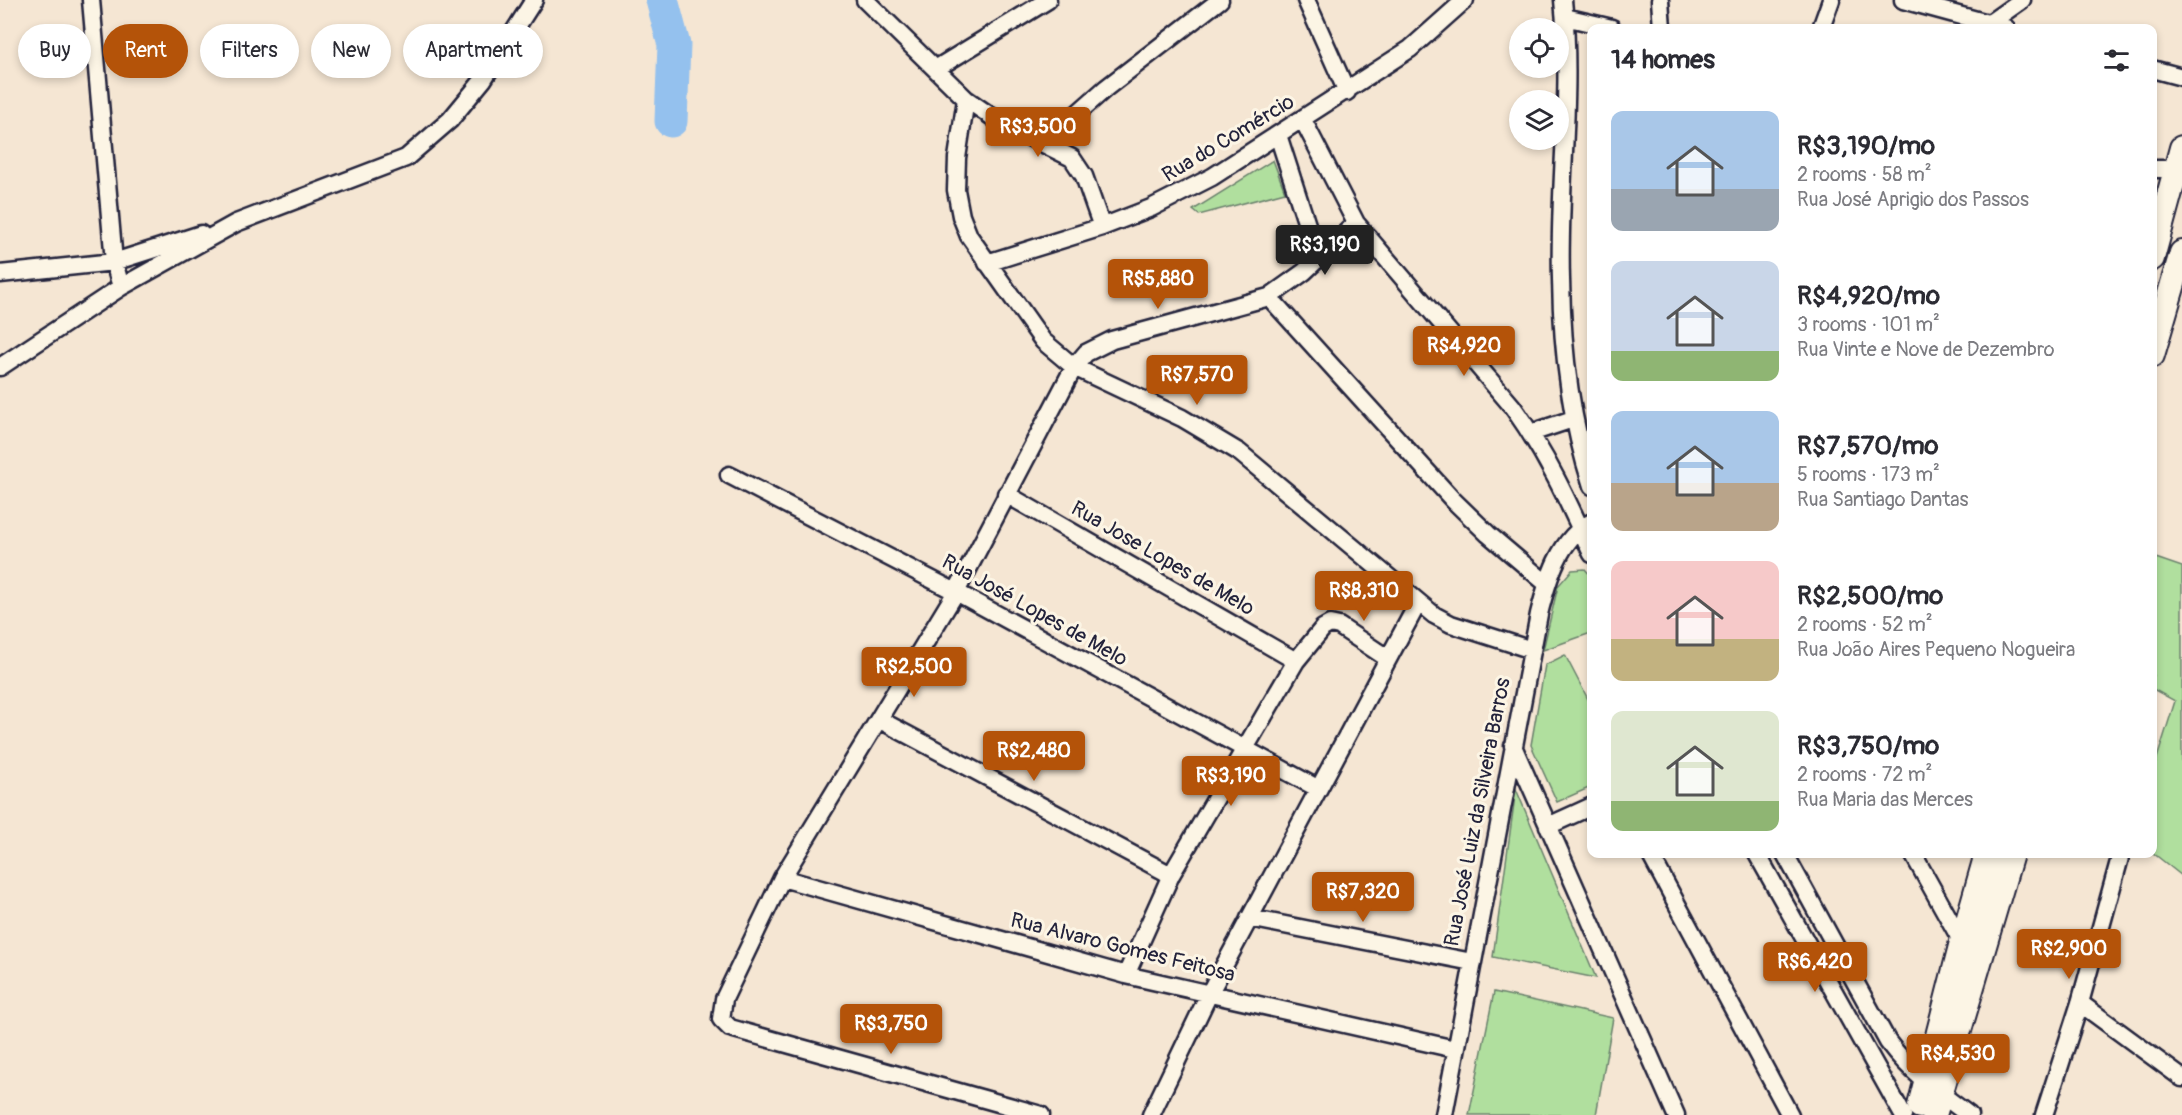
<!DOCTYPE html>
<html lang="en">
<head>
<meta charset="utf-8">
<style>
	body { margin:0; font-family:Pangolin,sans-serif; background:#f7f7f7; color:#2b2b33; height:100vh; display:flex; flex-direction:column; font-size:22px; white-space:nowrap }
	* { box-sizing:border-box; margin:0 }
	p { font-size:20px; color:#7c7c81 }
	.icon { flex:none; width:33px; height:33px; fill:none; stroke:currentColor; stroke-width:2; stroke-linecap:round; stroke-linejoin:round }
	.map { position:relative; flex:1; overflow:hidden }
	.details { position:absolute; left:1587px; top:24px; width:570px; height:834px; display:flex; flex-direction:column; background:#fff; border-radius:12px; box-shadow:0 3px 9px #0003 }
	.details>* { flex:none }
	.banner { position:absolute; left:18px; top:24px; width:570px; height:54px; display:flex; gap:12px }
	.buttons { position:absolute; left:1509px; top:18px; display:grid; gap:12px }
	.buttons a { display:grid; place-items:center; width:60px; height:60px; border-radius:50%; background:#fff; box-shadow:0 3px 9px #0003; font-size:30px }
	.price { position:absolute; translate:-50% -51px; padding:0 14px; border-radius:6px; background:#b45309; color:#fff; font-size:20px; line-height:39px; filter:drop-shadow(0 2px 3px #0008) }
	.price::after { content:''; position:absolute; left:50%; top:36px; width:18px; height:14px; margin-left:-9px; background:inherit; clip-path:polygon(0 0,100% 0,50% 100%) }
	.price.selected { background:#222; color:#fff }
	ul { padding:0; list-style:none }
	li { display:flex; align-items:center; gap:18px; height:150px; padding:0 24px }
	li span { display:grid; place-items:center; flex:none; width:168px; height:120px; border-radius:12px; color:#555 }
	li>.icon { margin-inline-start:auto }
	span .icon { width:72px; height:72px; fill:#fffc; stroke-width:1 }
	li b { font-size:26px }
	h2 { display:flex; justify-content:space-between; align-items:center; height:72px; padding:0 24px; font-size:26px }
	.pill { padding:0 21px; border-radius:27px; background:#fff; box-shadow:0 3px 9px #0003; font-size:21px; line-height:54px }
	.pill.selected { background:#b45309; color:#fff }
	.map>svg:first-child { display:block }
</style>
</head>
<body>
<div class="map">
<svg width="2182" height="1115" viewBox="0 0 2182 1115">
	<rect width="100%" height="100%" fill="#f5e6d3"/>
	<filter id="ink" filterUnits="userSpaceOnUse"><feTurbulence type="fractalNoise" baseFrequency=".0167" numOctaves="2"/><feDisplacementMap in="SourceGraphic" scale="12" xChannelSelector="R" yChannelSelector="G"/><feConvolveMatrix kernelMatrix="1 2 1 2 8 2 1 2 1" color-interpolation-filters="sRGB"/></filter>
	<g filter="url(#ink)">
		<path fill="#b0df9e" stroke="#69806c" stroke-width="1.5" d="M1273,160L1285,192L1199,215L1193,210Z
			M2153,557L2182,567V876L2153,853V771L2175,701L2153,689Z
			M1585,569L1591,576V633L1543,650L1558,586L1572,570Z
			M1565,655L1591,705V787L1557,802L1531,745L1545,665Z
			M1516,789L1596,978L1493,957Z
			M1494,992L1613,1018L1596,1115H1469Z"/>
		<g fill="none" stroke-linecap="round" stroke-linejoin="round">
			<path stroke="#94c1ee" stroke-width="33" d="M662,0L674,45L671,121"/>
			<g stroke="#22223b" stroke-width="21">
				<path id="minor" d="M91,0L114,262L121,287
					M865,0L966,99L1001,123L1072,158L1084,176L1102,227
					M1306,0L1347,92
					M1563,0C1573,93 1558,186 1561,279C1562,349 1570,419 1592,486
					M1660,0L1662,28
					M1903,0L2006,28
					M1565,17L1612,28
					M1988,24L2022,0
					M1821,28L1831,0
					M937,68L1048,0
					M2152,69L2182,77
					M966,99L957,158L956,190L961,216L969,236L1043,341L1074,367L1182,418L1239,452L1434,615L1451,624L1532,650
					M1303,120L1356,223L1512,406C1547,455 1567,499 1592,554
					M1278,135L1318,259
					M1045,142L1106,88L1220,0
					M2152,169H2176
					M987,263L1102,227L1151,208L1212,177L1410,49L1465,0
					M0,274L114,262L201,234
					M1269,297L1453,500L1488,534L1547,584
					M0,367L121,287L236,223L406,158L450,120L483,80L534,0
					M1531,433L1573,419
					M729,475L956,592L1317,788
					M1006,494L1296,661
					M880,720L1171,875
					M1513,746L1676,1115
					M1548,826L1592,806
					M1650,854L1790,1115
					M1757,854L1903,1115
					M1785,854L1888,1042C1911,1073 1939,1093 1969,1115
					M1913,854L1962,942L1967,945
					M782,878L1126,975L1455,1049
					M1249,918L1472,962
					M1126,975L1171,875L1296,661L1323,628L1330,624L1339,626L1387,658
					M2080,1003L2182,1078
					M1041,1115L730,1028L721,1019L724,999L782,878L956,592L1074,367L1086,353L1112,340L1269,297L1304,272L1356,223
					M1151,1115L1209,994L1418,603
					M1444,1115L1539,614C1547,582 1559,537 1592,522
					M2044,1115L2080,1003L2121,854"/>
			</g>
			<g stroke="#22223b" stroke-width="28">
				<path id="secondary" d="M2152,258L2182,148
					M2152,355L2182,253
					M1920,1106L1962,942L1987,854
					M1934,1115L2011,854"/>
			</g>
			<use href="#minor" stroke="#fcf5e5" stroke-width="16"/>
			<use href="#secondary" stroke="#fcf5e5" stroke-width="24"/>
		</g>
	</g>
	<g text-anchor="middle" stroke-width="6" stroke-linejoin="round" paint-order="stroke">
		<g font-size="21" fill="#22223b" stroke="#fcf5e5">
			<text transform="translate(1228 138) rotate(-31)" y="7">Rua do Comércio</text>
			<text transform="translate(1163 558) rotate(30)" y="7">Rua Jose Lopes de Melo</text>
			<text transform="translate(1035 610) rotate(29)" y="7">Rua José Lopes de Melo</text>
			<text transform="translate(1477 812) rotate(-79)" y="7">Rua José Luiz da Silveira Barros</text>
			<text transform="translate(1123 947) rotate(14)" y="7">Rua Alvaro Gomes Feitosa</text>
		</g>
	</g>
</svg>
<div class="buttons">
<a><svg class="icon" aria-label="locate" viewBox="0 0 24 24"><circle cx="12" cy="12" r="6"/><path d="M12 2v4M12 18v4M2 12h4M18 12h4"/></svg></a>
<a><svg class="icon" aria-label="layers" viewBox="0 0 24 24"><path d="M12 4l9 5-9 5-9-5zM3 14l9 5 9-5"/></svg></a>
</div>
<b class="price" style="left:1038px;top:158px">R$3,500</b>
<b class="price selected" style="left:1325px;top:276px">R$3,190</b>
<b class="price" style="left:1158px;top:310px">R$5,880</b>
<b class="price" style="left:1464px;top:377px">R$4,920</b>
<b class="price" style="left:1197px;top:406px">R$7,570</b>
<b class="price" style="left:1364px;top:622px">R$8,310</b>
<b class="price" style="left:914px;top:698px">R$2,500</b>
<b class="price" style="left:1034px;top:782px">R$2,480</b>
<b class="price" style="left:1231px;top:807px">R$3,190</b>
<b class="price" style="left:1363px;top:923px">R$7,320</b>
<b class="price" style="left:2069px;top:980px">R$2,900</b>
<b class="price" style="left:1815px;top:993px">R$6,420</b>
<b class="price" style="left:891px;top:1055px">R$3,750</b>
<b class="price" style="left:1958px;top:1085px">R$4,530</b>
<div class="banner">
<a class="pill">Buy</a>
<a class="pill selected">Rent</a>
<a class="pill">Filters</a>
<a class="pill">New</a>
<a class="pill">Apartment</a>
</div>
<section class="details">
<h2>14 homes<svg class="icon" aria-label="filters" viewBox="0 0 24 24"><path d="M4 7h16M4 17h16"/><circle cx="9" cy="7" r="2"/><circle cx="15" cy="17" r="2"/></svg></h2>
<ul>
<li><span style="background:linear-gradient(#a9c7e8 65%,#9aa5b1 0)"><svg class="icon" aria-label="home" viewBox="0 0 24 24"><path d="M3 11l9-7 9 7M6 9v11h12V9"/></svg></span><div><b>R$3,190/mo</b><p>2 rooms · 58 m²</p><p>Rua José Aprigio dos Passos</p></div></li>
<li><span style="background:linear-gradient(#c9d6e8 75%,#8fb573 0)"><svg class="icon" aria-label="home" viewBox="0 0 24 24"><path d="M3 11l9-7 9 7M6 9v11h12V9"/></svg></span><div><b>R$4,920/mo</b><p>3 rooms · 101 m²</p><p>Rua Vinte e Nove de Dezembro</p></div></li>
<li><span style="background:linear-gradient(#a9c7e8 60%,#b9a48a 0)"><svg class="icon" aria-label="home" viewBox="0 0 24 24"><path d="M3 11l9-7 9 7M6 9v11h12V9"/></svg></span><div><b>R$7,570/mo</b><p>5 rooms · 173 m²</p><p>Rua Santiago Dantas</p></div></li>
<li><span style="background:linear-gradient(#f6c9c9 65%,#c2b280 0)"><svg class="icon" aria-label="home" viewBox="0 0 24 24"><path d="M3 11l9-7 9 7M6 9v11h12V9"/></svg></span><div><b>R$2,500/mo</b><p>2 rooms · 52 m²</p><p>Rua João Aires Pequeno Nogueira</p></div></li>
<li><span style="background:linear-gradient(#dfe7d0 75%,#8fb573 0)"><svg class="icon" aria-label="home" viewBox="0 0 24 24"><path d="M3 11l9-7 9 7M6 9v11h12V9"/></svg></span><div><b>R$3,750/mo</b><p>2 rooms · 72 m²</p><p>Rua Maria das Merces</p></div></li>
</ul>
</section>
</div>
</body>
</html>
